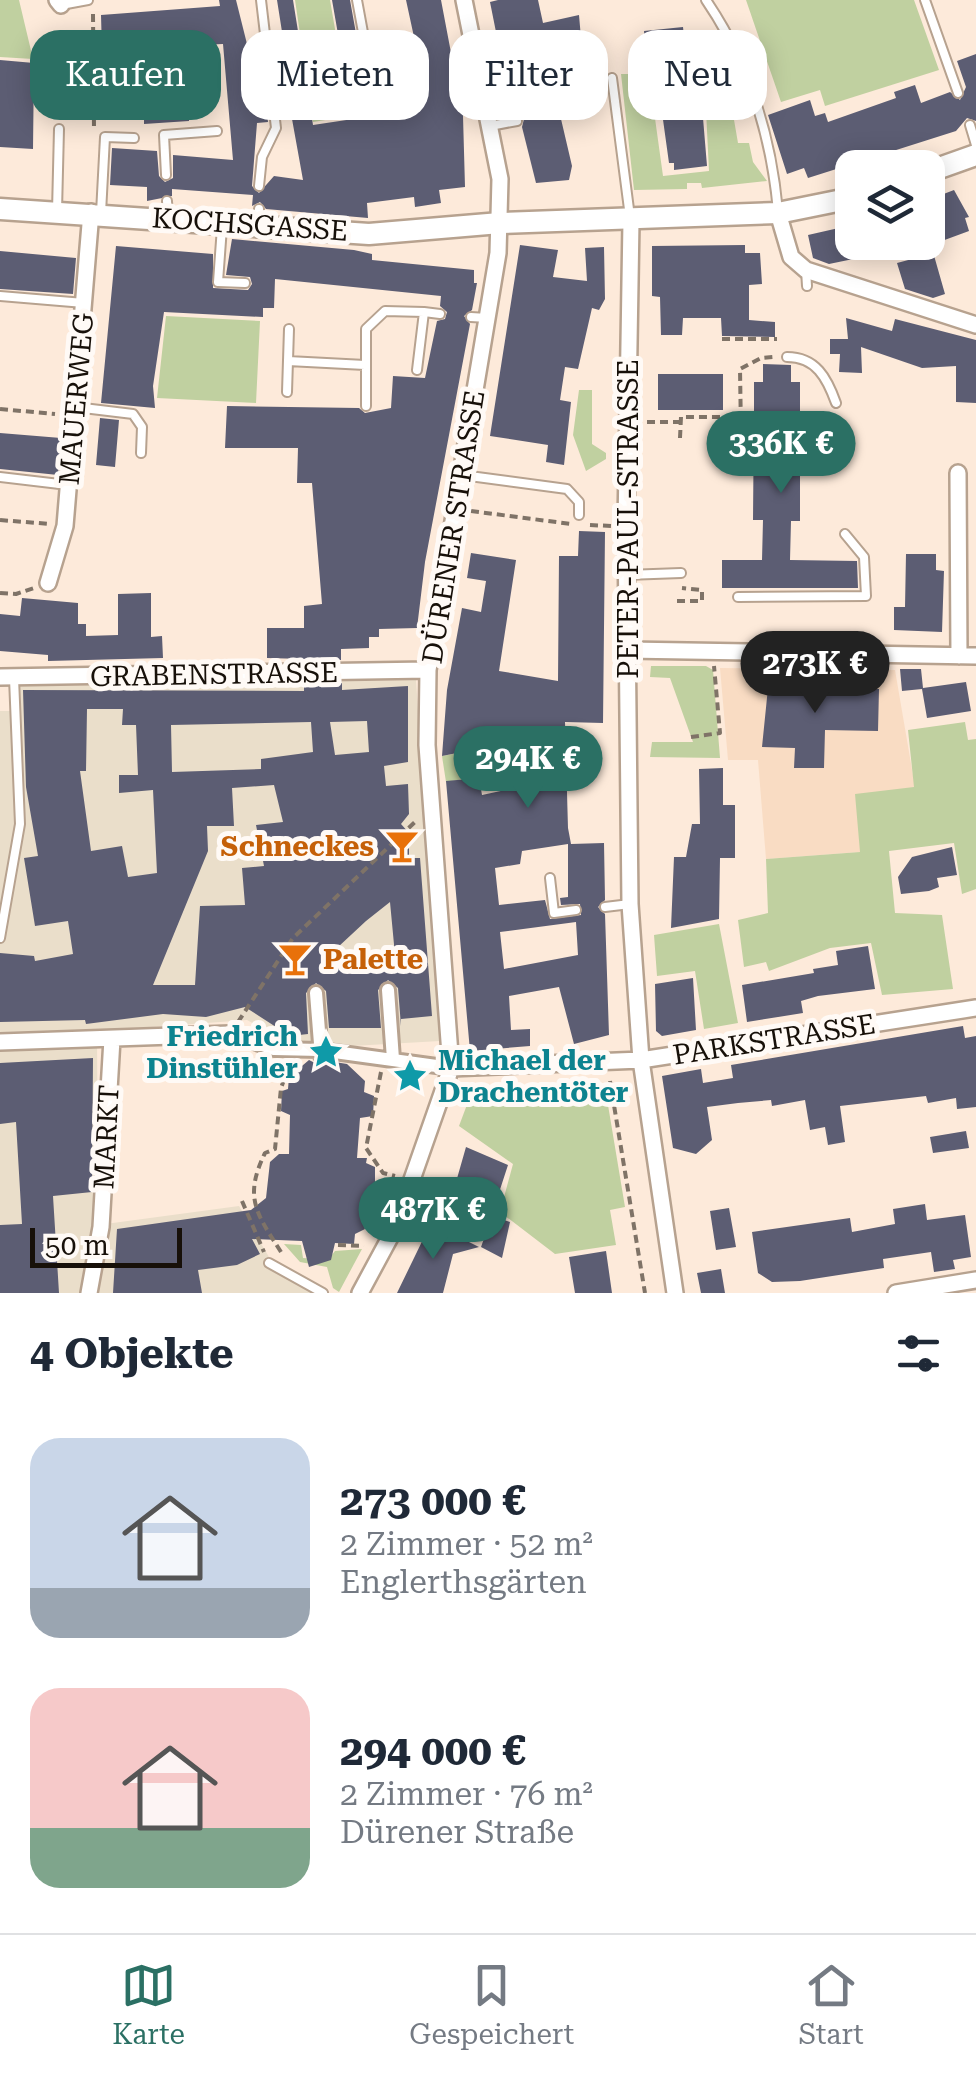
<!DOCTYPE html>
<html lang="de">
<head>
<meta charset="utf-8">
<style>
	body { margin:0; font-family:"Roboto Serif",serif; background:#f6f6f7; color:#1f2937; height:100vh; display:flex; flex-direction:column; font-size:38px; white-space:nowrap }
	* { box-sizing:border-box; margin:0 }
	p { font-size:32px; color:#747a83 }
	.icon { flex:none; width:55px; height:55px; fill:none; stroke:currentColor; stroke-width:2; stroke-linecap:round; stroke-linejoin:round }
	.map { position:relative; height:1293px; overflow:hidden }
	.details { display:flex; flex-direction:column; background:#fff; flex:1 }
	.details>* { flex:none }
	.banner { position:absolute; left:30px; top:30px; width:918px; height:90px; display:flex; gap:20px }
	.fabs { position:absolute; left:835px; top:150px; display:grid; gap:20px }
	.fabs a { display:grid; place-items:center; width:110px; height:110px; border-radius:20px; background:#fff; box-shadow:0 5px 25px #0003; font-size:50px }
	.scale { position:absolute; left:30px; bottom:25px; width:152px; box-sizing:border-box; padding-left:10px; border:5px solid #171009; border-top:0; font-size:28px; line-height:35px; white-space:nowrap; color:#171009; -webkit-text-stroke:8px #fffaf6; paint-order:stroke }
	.price { position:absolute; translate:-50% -85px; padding:0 22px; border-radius:35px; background:#2b7064; color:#fff; font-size:32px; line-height:65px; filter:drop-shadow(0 2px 5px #0008) }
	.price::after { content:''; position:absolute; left:50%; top:60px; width:30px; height:22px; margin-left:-15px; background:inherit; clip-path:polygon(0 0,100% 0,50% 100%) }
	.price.selected { background:#222; color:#fff }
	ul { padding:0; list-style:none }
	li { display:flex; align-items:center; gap:30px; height:250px; padding:0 30px }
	li span { display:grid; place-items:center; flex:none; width:280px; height:200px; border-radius:30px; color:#555 }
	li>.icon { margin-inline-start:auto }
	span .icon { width:120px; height:120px; fill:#fffc; stroke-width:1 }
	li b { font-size:42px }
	h2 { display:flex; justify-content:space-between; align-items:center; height:120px; padding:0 30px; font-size:42px }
	.tag { padding:0 35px; border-radius:30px; background:#fff; box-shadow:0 5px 25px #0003; font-size:35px; line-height:90px }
	.tag.selected { background:#2b7064; color:#fff }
	.dock { display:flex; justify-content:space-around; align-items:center; height:140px; border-top:2px solid #e0e1e3; background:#fff; font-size:28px; color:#747a83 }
	.dock a { display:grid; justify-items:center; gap:5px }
	.dock .selected { color:#2b7064 }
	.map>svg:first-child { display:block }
</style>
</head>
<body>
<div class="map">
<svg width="976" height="1293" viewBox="0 0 976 1293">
	<rect width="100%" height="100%" fill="#fdeada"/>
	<path fill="#eadeca" d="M416,680L440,1041L299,1049L247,1020L97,1031L98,1225L239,1206L276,1269L315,1293H0V711H19L18,686Z"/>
	<path fill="#f9dcc3" d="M720,668L895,670L915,787L860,852L766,859L758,760H728Z"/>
	<path fill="#c0d0a0" d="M0,0H19L33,59L0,57Z
		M295,0H330L350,116L313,122Z
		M746,0H914L939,70L825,106L820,90L781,102Z
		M723,55C735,76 752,93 733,114L738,143H749L753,162L767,181L702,188L701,183H687V189L634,190L621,74H638L642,92L653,104L663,176L709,171L705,90H695L693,59Z
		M166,316L260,321L256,403L157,398Z
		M579,390H592V444L606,453V459L586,471L573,435Z
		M651,666H706L713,670L720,758L650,757L652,742H693L670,678L650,677Z
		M965,722L968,740L976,739V889L962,894L954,843L889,851L895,913L942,915L953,989L882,995L871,943L830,948L769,971L766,962L744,967L738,920L768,913L766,859L860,852L855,794L914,787L908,730Z
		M514,743L565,762L446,782L442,756Z
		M719,924L738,1023L704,1029L695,971L657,976L654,935Z
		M595,1086L606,1093L625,1207L610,1210L616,1245L555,1254L500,1212L513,1164L459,1126L471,1094Z
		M284,1244L301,1245L303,1258L328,1260L335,1251L362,1249L339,1292L333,1288L327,1267L300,1262Z"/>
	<path fill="#5c5d73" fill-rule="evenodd" d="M219,0H236L251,60L260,59L268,122L257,123L252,186L259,193L274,176L303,180L292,119L283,120L275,58L286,57L277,0H293L313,125L353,119L332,0H350L364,78L404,70L400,53L409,51L414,37L406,0H441L463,116L465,187L439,190L441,203L415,207L414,197L367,203L368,218L266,209L260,202L252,206L253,195L172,189V196L147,201V187L110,185L112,148L157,151L159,176L165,182L173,178V155L233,160L223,44L177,46V51L143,57V51L135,49L102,50L101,15L220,6Z
		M498,0H538L543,23L579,15L581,38L529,48L538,110L555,106L553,115L561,119L572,166L569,180L536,183L522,127L524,119L519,114L507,115L490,34L496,32L490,2Z
		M683,27L690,95L701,94L707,166L674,170V163H669L660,98H656L655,86H649L644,31Z
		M976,54V121L967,118L956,131L808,178L804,168L787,174L768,115L810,100L815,116L825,113L828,122L896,98L894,92L915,85L921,103L950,92L960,100L966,87L957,61Z
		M0,60L34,63L33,149L0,147Z
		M100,96L144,102L188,97L189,121L144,124V118L99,115Z
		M954,190L969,217L965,218L969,231L931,245L945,294L933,298L905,289L897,263L912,259L907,242H928V200Z
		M852,225L858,258L829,264L813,258L808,235Z
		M232,239L354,250L372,254V260L474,270V283H477L472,310L464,316L470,324L425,562L417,628L379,629V637H369V648L341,649V660L267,658V628H304V606L322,604L312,483H297L298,448H225L227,406L359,408L365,413L391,408L393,376L425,378L437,321L445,319L447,312L440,306L441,296L275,279L274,308H263V317L164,312L153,386L155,408L101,403L116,246L213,254V288L248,290L252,284L250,277L226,275Z
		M520,245L558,250L553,277L587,281L585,248L604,247L605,299L599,310L592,308L578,369L565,367L560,400L571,402L564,465L546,462L548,445L490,436Z
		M745,245V253H760L762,284L749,285V320L775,322V337L722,336L721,318H683L682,335H661L660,297L652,296V246Z
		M0,251L76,258L73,294L0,289Z
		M846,318L892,331L895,319L976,340V403L956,402V366L922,368L861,347L862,373L839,372L840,354H830V339H848Z
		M763,364L791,365V382H800V521H791L790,560L857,561L858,588H722V560H762L763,520H753L754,409V382H763Z
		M658,374H723V410H658Z
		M100,418L119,420L115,467L96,465Z
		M0,433L61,438L58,475L0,469Z
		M579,531L605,532L603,723L565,722L568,828L571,844L604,843L605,900L598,907L605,914L609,1035L574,1044L559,987L509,996L511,1030L530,1029V1046L470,1051L446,781L479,778L482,795L514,788L512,742L442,756L447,690L462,608L481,612L486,581L467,578L471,553L516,560L499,671L558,681L559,556H578ZM568,844V897L560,898L561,905L580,904L581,915L550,919L545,900L499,905L495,868L520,864L522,851ZM576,922L578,955L504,969L500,932Z
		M906,554H936V570L944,571L942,632L894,630V607H905Z
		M151,593V637L162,636L163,658L48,661V655L0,651V614L20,616L22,598L78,603V624H86V636L118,635V594Z
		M900,669H921L923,688L966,682L971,711L927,718L922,689L902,691Z
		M769,678H822V688L879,689L878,731L825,730L824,768H794L795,748L762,747Z
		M304,683H342V690L408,686V762L384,766L386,786L408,784L409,814L401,824L409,833V858H420L432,1016L401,1019V1026L398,988L388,980L378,990L381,1028H329L326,991L316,983L306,993L308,1034L290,1036L245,1007L206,1017L163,1014L86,1024L85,1020L0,1022V953L34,956L35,961L73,954L68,921L35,926L24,858L38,856L26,787L23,690L304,691ZM87,709H123L122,725H136L138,775H119V793L153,790L157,873L128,877L122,846L91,851L80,771H86ZM367,721L369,752L335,755L330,722ZM311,722L313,752L261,759V769L172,772L171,725ZM274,785L283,822L256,825L264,866L242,868L245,905L200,906L195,985H153L208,851L207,826H234L232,788ZM390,902L395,955L323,961L366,921Z
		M723,768V805H735V858H720L719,919L671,928L674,857H686L692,824H700L699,769Z
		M952,847L957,875L937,878L939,887L929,891L901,894L898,877L912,857Z
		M868,946L875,989L818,996L801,1001L803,1013L747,1022L742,985L814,973L813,969L838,965L836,951Z
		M693,978L696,1030L662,1036L656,1031L655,984Z
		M963,1026L965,1038L976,1036V1107L957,1109L956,1098L928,1103L926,1096L840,1106L845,1142L828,1145L825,1127L810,1130L805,1100L772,1106L771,1100L738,1103L707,1107L712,1140L696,1154L673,1148L662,1076L701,1069L703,1083L733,1078L731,1065Z
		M93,1058L92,1192L53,1196L59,1293H0V1225L22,1224L16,1122L0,1124V1063Z
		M309,1060L321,1066L329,1061L347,1064L365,1081L364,1092L374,1096L373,1116L360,1118L357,1158H367L366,1163L375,1167V1208L373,1219H361L365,1229L355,1234L354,1244L335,1243L331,1260L309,1267L302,1241L252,1239L260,1254L237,1265L198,1270L202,1293H113L117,1229L251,1210L266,1198L270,1162L279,1154H289L290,1115L281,1111L282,1091L288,1089L289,1077Z
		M966,1131L969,1148L933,1153L930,1137Z
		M466,1147L508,1165L493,1211L452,1196Z
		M925,1204L927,1220L965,1215L971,1257L953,1260L955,1269L934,1272L931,1252L883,1259L884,1268L800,1281L772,1282L758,1273L752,1232L850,1218L852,1232L895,1224L893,1209Z
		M729,1208L736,1247L716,1250L710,1211Z
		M492,1216L510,1222L502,1258L481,1247Z
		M431,1223L479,1247L453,1254L443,1293H397Z
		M606,1251L612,1293H575L569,1257Z
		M721,1269L725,1293H701L697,1273Z"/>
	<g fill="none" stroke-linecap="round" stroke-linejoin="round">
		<g stroke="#b7a28f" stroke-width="12">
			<path id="service" d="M357,0L369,65
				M706,0C749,63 771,135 778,211
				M925,0L958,93
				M61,5L88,0
				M558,53L568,104L560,112
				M612,78L630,217
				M970,125L976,145
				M490,126L517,121
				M166,175L164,135L217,131
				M259,186L262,157L276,128L261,0
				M167,201L168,218
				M57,211L59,129
				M101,213L105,137L134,138
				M258,225L259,209
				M222,227L218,282L245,283
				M806,270L807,286
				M0,296L84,303
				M424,312L440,314
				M471,317L487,318
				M787,357C816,357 827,378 836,403
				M288,361L365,365
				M287,392L289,329
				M366,406V329L385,311L424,312L417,370
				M75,407L133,414L142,427L141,453
				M462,475L567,489L579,502V515
				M0,477L68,485
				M626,575L681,573
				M738,597L866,596L864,557L845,534
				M550,878L554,913L576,910
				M605,907L630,904
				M0,938L20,824L14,678
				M269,1263L323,1293"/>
		</g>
		<g stroke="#b7a28f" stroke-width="18">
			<path id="pedestrian" d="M388,990L393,1059
				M316,993L321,1056
				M230,1034L274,1049L320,1050L451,1068"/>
		</g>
		<g stroke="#b7a28f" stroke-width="20">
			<path id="minor" d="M57,0L61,5
				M778,213L791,257L806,270L976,325
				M631,221L626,527L630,904L641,1060L675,1293
				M958,473L959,656
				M48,583L65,526L91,212
				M627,650L976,656
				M0,677L428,670
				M0,1042L230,1034
				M451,1068L641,1060L976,1008
				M89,1293L101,1227L112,1039
				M360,1293L395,1228L451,1068L427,745L428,670L498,253L500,179L464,0
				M896,1293L976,1280"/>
		</g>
		<g stroke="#b7a28f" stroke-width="25">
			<path id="tertiary" d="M928,172L976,155
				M0,209L369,234L500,223L778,213L852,198"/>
		</g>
		<path stroke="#7f7367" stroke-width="4" stroke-dasharray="8 5" stroke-linecap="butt" d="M93,14L94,129
			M722,339H777
			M0,409L55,414
			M647,422H681
			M680,438L681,417H741
			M729,439L741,432L740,369L761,358L773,357
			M471,511L571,524
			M0,520L50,524
			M590,525L611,526
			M0,593L16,594L34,588
			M677,601H702V590L682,588
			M691,737L720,733L714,666
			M238,1022L293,938L416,821
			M381,1072L366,1148L383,1173L395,1176
			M610,1081L645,1293
			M242,1201L264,1252
			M338,1245L364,1246
			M281,1252C257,1214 243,1198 265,1153L275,1149L281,1088L289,1066"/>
		<use href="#service" stroke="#fff" stroke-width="8"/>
		<use href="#pedestrian" stroke="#fff" stroke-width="12"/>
		<use href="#minor" stroke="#fff" stroke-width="15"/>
		<use href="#tertiary" stroke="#fff" stroke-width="20"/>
	</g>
	<defs>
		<g id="bar-bare" transform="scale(2.7)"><path d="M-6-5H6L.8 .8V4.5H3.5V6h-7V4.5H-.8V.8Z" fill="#e8710a" stroke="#fffaf6" stroke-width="2.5" paint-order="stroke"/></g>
		<g id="sight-bare" transform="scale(2.7)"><path d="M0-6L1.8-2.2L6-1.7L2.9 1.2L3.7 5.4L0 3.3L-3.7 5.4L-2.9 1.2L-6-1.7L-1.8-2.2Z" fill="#0f9aa8" stroke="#fffaf6" stroke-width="2.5" paint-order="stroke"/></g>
	</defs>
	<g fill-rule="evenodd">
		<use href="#bar-bare" x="402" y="846"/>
		<use href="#bar-bare" x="295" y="959"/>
		<use href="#sight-bare" x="326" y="1052"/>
		<use href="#sight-bare" x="410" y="1076"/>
	</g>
	<g text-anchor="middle" stroke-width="10" stroke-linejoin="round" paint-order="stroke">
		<g font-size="28" fill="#171009" stroke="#fffaf6">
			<text transform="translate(250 224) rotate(4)" y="10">KOCHSGASSE</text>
			<text transform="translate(76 399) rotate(-85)" y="10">MAUERWEG</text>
			<text transform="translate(628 519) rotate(-90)" y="10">PETER-PAUL-STRASSE</text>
			<text transform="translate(453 527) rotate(-81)" y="10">DÜRENER STRASSE</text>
			<text transform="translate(214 674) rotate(-1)" y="10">GRABENSTRASSE</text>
			<text transform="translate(774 1039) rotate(-9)" y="10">PARKSTRASSE</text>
			<text transform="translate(106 1137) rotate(-87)" y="10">MARKT</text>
		</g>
		<g font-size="28" font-weight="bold" fill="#c56008" stroke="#fffaf6" text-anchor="end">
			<text x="374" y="856">Schneckes</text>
			<text x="323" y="969" text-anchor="start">Palette</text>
		</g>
		<g font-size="28" font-weight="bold" fill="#0d838f" stroke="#fffaf6" text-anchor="end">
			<text x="298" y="1046">Friedrich<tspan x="298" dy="32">Dinstühler</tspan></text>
			<text x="438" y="1070" text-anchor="start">Michael der<tspan x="438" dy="32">Drachentöter</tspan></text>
		</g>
	</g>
</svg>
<div class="fabs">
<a><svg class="icon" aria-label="layers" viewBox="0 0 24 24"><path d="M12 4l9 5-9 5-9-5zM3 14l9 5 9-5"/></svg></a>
</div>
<div class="scale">50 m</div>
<b class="price" style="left:781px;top:496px">336K €</b>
<b class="price selected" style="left:815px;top:716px">273K €</b>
<b class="price" style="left:528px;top:811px">294K €</b>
<b class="price" style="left:433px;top:1262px">487K €</b>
<div class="banner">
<a class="tag selected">Kaufen</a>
<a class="tag">Mieten</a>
<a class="tag">Filter</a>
<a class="tag">Neu</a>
</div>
</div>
<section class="details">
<h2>4 Objekte<svg class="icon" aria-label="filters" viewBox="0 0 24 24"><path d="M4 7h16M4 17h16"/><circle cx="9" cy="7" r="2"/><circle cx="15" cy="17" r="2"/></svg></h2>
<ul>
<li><span style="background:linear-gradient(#c9d6e8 75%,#9aa5b1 0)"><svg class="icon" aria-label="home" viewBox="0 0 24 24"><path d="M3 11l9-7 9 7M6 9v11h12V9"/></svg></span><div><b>273 000 €</b><p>2 Zimmer · 52 m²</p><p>Englerthsgärten</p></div></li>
<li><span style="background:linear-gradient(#f6c9c9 70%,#7fa58c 0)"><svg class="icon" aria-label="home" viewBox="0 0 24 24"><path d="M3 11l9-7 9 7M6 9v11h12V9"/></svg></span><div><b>294 000 €</b><p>2 Zimmer · 76 m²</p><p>Dürener Straße</p></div></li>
</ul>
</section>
<nav class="dock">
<a class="selected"><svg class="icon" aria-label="map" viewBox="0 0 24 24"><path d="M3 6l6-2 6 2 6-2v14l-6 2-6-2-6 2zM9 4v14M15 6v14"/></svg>Karte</a>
<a><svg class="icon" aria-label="saved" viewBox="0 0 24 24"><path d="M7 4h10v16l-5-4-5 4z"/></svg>Gespeichert</a>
<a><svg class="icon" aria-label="home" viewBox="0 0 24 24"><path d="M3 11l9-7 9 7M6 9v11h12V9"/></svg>Start</a>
</nav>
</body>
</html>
